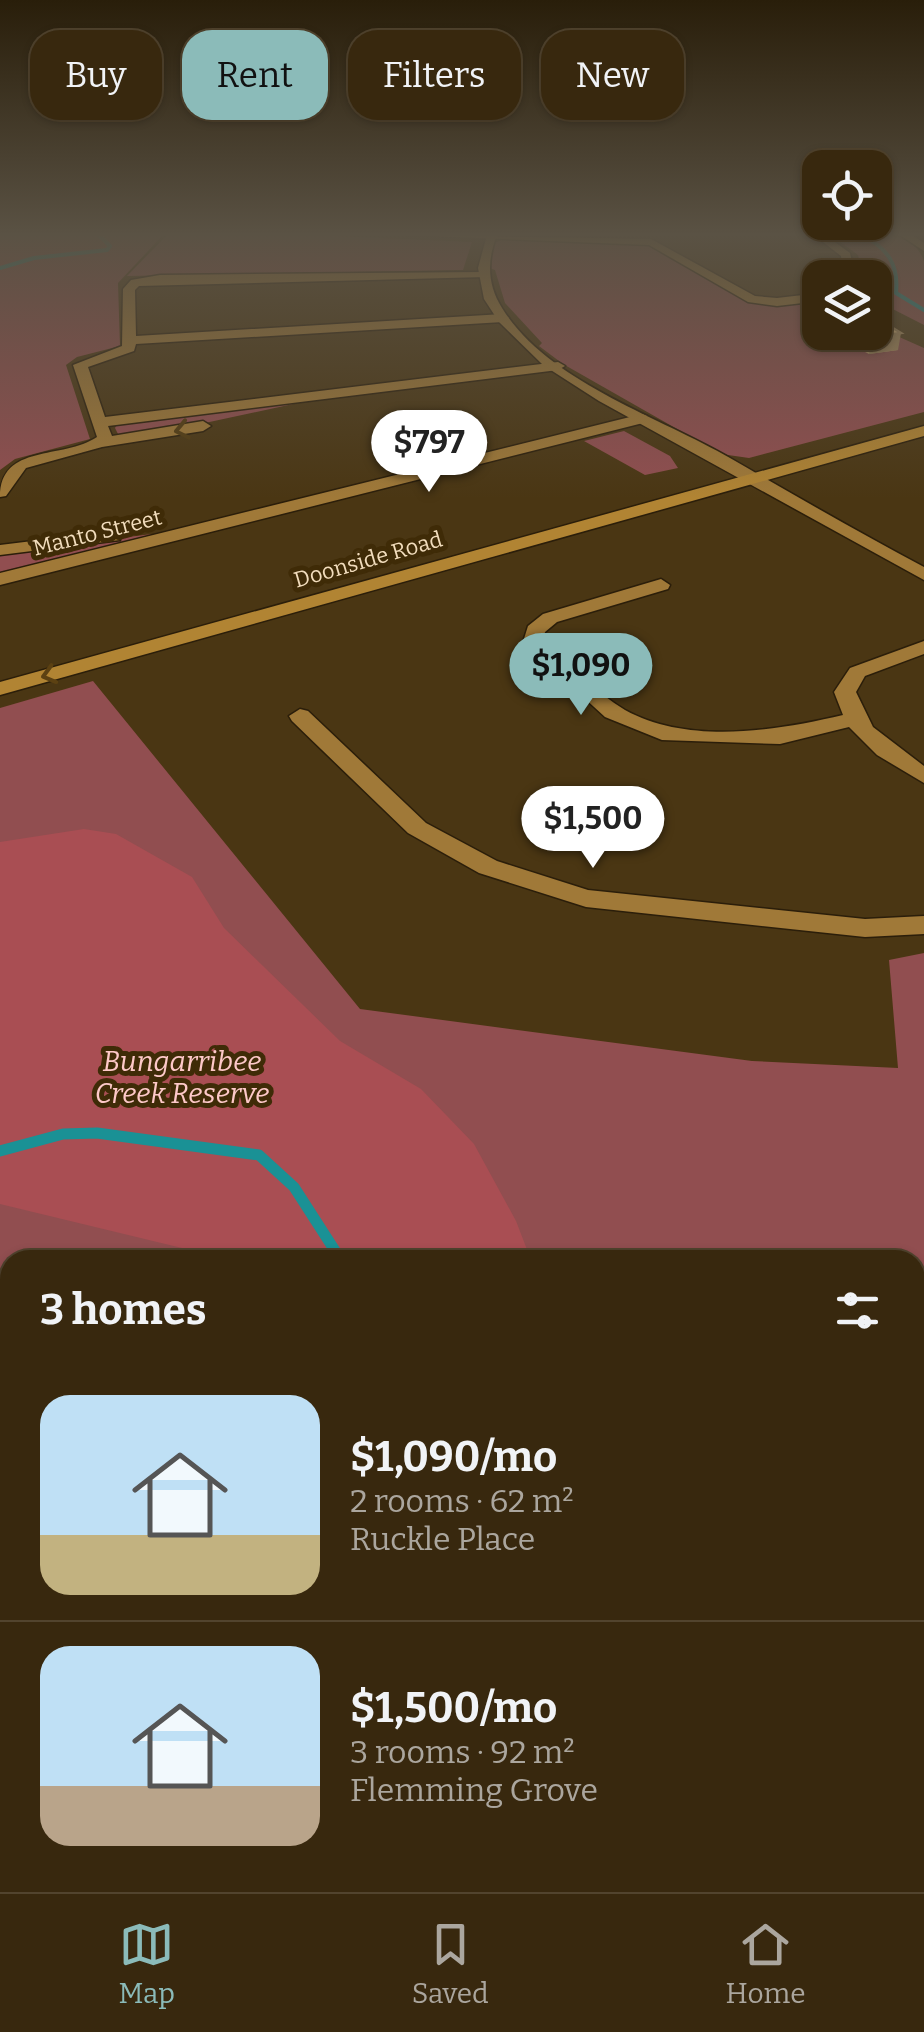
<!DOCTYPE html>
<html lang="en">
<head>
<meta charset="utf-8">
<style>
	body { margin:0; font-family:Bitter,serif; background:#43341c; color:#f1f3f6; height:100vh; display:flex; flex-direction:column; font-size:38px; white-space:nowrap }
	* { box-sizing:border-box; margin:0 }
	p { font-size:32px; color:#aba69e }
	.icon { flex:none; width:55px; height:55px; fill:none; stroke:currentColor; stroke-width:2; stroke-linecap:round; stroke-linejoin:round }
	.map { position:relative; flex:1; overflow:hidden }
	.details { position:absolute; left:0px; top:1250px; width:925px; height:642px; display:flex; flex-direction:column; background:#38280e; border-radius:30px 30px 0 0; box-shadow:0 2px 8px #0004,0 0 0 2px #52442e }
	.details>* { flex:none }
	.banner { position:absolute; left:30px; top:30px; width:865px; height:90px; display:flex; gap:20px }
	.fabs { position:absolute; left:802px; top:150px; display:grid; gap:20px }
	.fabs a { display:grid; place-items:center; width:90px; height:90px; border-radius:20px; background:#38280e; box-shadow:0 2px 8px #0004,0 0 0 2px #52442e; font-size:50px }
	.price { position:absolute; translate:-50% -85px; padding:0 22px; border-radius:35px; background:#fff; color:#222; font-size:32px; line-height:65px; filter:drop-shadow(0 2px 5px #0008) }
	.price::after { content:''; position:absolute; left:50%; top:60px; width:30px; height:22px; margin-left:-15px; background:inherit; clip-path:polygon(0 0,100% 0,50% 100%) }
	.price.current { background:#8bbbb9; color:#111 }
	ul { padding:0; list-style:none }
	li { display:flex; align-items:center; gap:30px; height:250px; padding:0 40px }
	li+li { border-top:2px solid #52442e }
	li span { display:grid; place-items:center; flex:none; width:280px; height:200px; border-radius:30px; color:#555 }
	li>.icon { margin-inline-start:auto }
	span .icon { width:120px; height:120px; fill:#fffc; stroke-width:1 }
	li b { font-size:42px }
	h2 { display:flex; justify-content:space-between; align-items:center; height:120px; padding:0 40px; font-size:42px }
	.tag { padding:0 35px; border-radius:30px; background:#38280e; box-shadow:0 2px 8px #0004,0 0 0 2px #52442e; font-size:35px; line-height:90px }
	.tag.current { background:#8bbbb9; color:#111 }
	.dock { display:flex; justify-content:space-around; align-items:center; height:140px; border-top:2px solid #52442e; background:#38280e; font-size:28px; color:#aba69e }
	.dock a { display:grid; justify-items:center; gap:5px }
	.dock .current { color:#8bbbb9 }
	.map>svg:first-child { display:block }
</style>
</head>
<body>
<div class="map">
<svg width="924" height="1892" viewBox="0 0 924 1892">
	<rect width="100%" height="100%" fill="#4a3613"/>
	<path fill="#58421b" d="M0,1277L10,1285V1474L0,1479Z"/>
	<path fill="#914e50" d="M0,235H163L118,283L120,346L77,357L66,365L90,439L15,459L0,470Z
		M167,235H313L472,242L463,270H457L127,276Z
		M831,235C859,235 912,225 924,261C924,278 924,307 924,325L875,300V278L863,277L858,255Z
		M502,240L647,245L745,301L763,304L820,300V332L897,336L924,348V412L749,458L721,454L563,364L539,346L542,343L505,303L495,270L489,268L494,243Z
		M307,401L135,438L119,436L115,428L117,424Z
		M624,431L670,456L678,468L645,475L584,441Z
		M152,534L157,535L0,575V553Z
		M93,681L360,1009L752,1061L898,1068L889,960L924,953V1892H0V1479L10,1474V1882H915V1260H10V1285L0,1277V708Z"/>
	<path fill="#a94e53" d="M84,829L116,834L192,877L224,928L340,1041L421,1089L474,1144L516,1221L531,1260H192L182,1248L0,1204V842Z
		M104,1883L870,1882L878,1892H104Z"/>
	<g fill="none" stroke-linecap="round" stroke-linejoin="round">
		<path stroke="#1a9195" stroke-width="4" d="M862,235C887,248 899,264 896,293L924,310
			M0,268L34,258L107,250L110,246L99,235"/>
		<path stroke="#1a9195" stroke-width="11" d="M0,1151L63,1134L97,1133L259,1155L294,1187L341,1260"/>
		<path stroke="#1a9195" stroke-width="14" d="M184,1892L189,1882"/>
		<g stroke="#2b1e0a" stroke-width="3">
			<path id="minor" d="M406,235L651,239L755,296L777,298L820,293V301L777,306L748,302L649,245Z
				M814,235H825L850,253L856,278H844L841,256Z
				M900,235H912L924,243V251Z
				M482,272L486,277L139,286L135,290L136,336L503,314L509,318L503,322L136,344L134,351L88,367L105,417L558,362L565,366L558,370L108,426L112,436L203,421L211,426L203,431L102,447L26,468L6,496L0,497C0,443 63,460 97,437L73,365L122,346L123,289L131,280L160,275Z
				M642,414L647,416V422L0,585V573Z
				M114,531L120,532V540L0,555V545Z
				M661,579L670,585L668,589L557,622L545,632L543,640C569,663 596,693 625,710C689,745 775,731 843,715L834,692L850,668L924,641V654L865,676L856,692L873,727L924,766V783L877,755L849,727L780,744L662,740L605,717L523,642L528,626L543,614Z
				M300,709L308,711L426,823L497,861L588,890L865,919L924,916V934L865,937L586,907L479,873L408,833L292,721L289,716Z"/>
		</g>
		<g stroke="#2b1e0a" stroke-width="3">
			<path id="tertiary" d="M487,235H497C487,260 487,284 502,308C548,382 658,416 730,458C794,495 858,532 924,567V580L599,401L543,365L499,322L484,299L478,268Z"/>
		</g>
		<g stroke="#2b1e0a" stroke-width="3">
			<path id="primary" d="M924,426V436L0,695V682Z"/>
		</g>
		<use href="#minor" fill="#a07938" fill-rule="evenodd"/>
		<use href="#tertiary" fill="#a07938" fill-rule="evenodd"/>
		<use href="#primary" fill="#b18433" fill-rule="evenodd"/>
	</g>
	<path fill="#d4af77" d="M815,301H820V323L812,318Z
		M828,332H875L898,350L869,354L863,351L850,352L828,336Z"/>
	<path fill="#ac8f61" d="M866,333L863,351L850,352L854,335Z
		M901,333L898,350L869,354L872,337Z"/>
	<path fill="#f6cc8a" stroke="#ac8f61" stroke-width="2.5" d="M875,317L901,333L872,337L866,333L854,335L851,332H875Z"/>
	<defs><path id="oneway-chevron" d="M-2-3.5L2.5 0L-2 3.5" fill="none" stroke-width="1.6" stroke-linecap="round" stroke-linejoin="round" transform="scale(2.5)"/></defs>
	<use stroke="#523b11" href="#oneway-chevron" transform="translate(182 430) rotate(168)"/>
	<use stroke="#5c4112" href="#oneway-chevron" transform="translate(49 675) rotate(164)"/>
	<linearGradient id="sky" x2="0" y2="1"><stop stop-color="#291e0a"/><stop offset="0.47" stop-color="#5a5244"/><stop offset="1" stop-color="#5a5244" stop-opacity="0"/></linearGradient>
	<rect width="924" height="499" fill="url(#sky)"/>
	<g text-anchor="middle" stroke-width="10" stroke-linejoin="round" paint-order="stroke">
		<g font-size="22" fill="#f2ddbd" stroke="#3f2b07">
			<text transform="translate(97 532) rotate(-14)" y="8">Manto Street</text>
			<text transform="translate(368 559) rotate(-16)" y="8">Doonside Road</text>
		</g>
		<g font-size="28" font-style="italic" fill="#fec9c9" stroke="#3f2b07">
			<text x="182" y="1071">Bungarribee<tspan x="182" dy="32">Creek Reserve</tspan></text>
		</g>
	</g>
</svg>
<div class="fabs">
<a><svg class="icon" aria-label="locate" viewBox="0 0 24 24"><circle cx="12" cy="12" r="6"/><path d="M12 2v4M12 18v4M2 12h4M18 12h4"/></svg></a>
<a><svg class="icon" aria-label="layers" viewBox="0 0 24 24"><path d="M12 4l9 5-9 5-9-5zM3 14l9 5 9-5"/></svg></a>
</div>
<b class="price" style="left:429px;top:495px">$797</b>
<b class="price current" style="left:581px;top:718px">$1,090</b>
<b class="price" style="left:593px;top:871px">$1,500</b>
<div class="banner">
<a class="tag">Buy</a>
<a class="tag current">Rent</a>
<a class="tag">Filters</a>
<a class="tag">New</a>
</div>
<section class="details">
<h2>3 homes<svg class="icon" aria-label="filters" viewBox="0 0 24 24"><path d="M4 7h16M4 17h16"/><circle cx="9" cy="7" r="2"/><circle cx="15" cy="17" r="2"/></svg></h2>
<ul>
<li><span style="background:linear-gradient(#bfe0f5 70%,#c2b280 0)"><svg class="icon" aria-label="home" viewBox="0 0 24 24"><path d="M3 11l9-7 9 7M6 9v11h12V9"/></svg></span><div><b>$1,090/mo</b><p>2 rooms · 62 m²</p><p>Ruckle Place</p></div></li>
<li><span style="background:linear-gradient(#bfe0f5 70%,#b9a48a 0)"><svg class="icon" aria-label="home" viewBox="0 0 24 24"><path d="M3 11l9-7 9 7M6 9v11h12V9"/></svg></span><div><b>$1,500/mo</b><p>3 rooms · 92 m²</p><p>Flemming Grove</p></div></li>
</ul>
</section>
</div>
<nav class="dock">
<a class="current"><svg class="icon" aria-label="map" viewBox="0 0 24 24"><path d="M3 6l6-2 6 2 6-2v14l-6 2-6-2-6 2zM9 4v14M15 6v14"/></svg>Map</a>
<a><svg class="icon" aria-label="saved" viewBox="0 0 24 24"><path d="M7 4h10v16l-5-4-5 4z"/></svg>Saved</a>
<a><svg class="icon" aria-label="home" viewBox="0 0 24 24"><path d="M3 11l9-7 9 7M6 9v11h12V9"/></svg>Home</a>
</nav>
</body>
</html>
